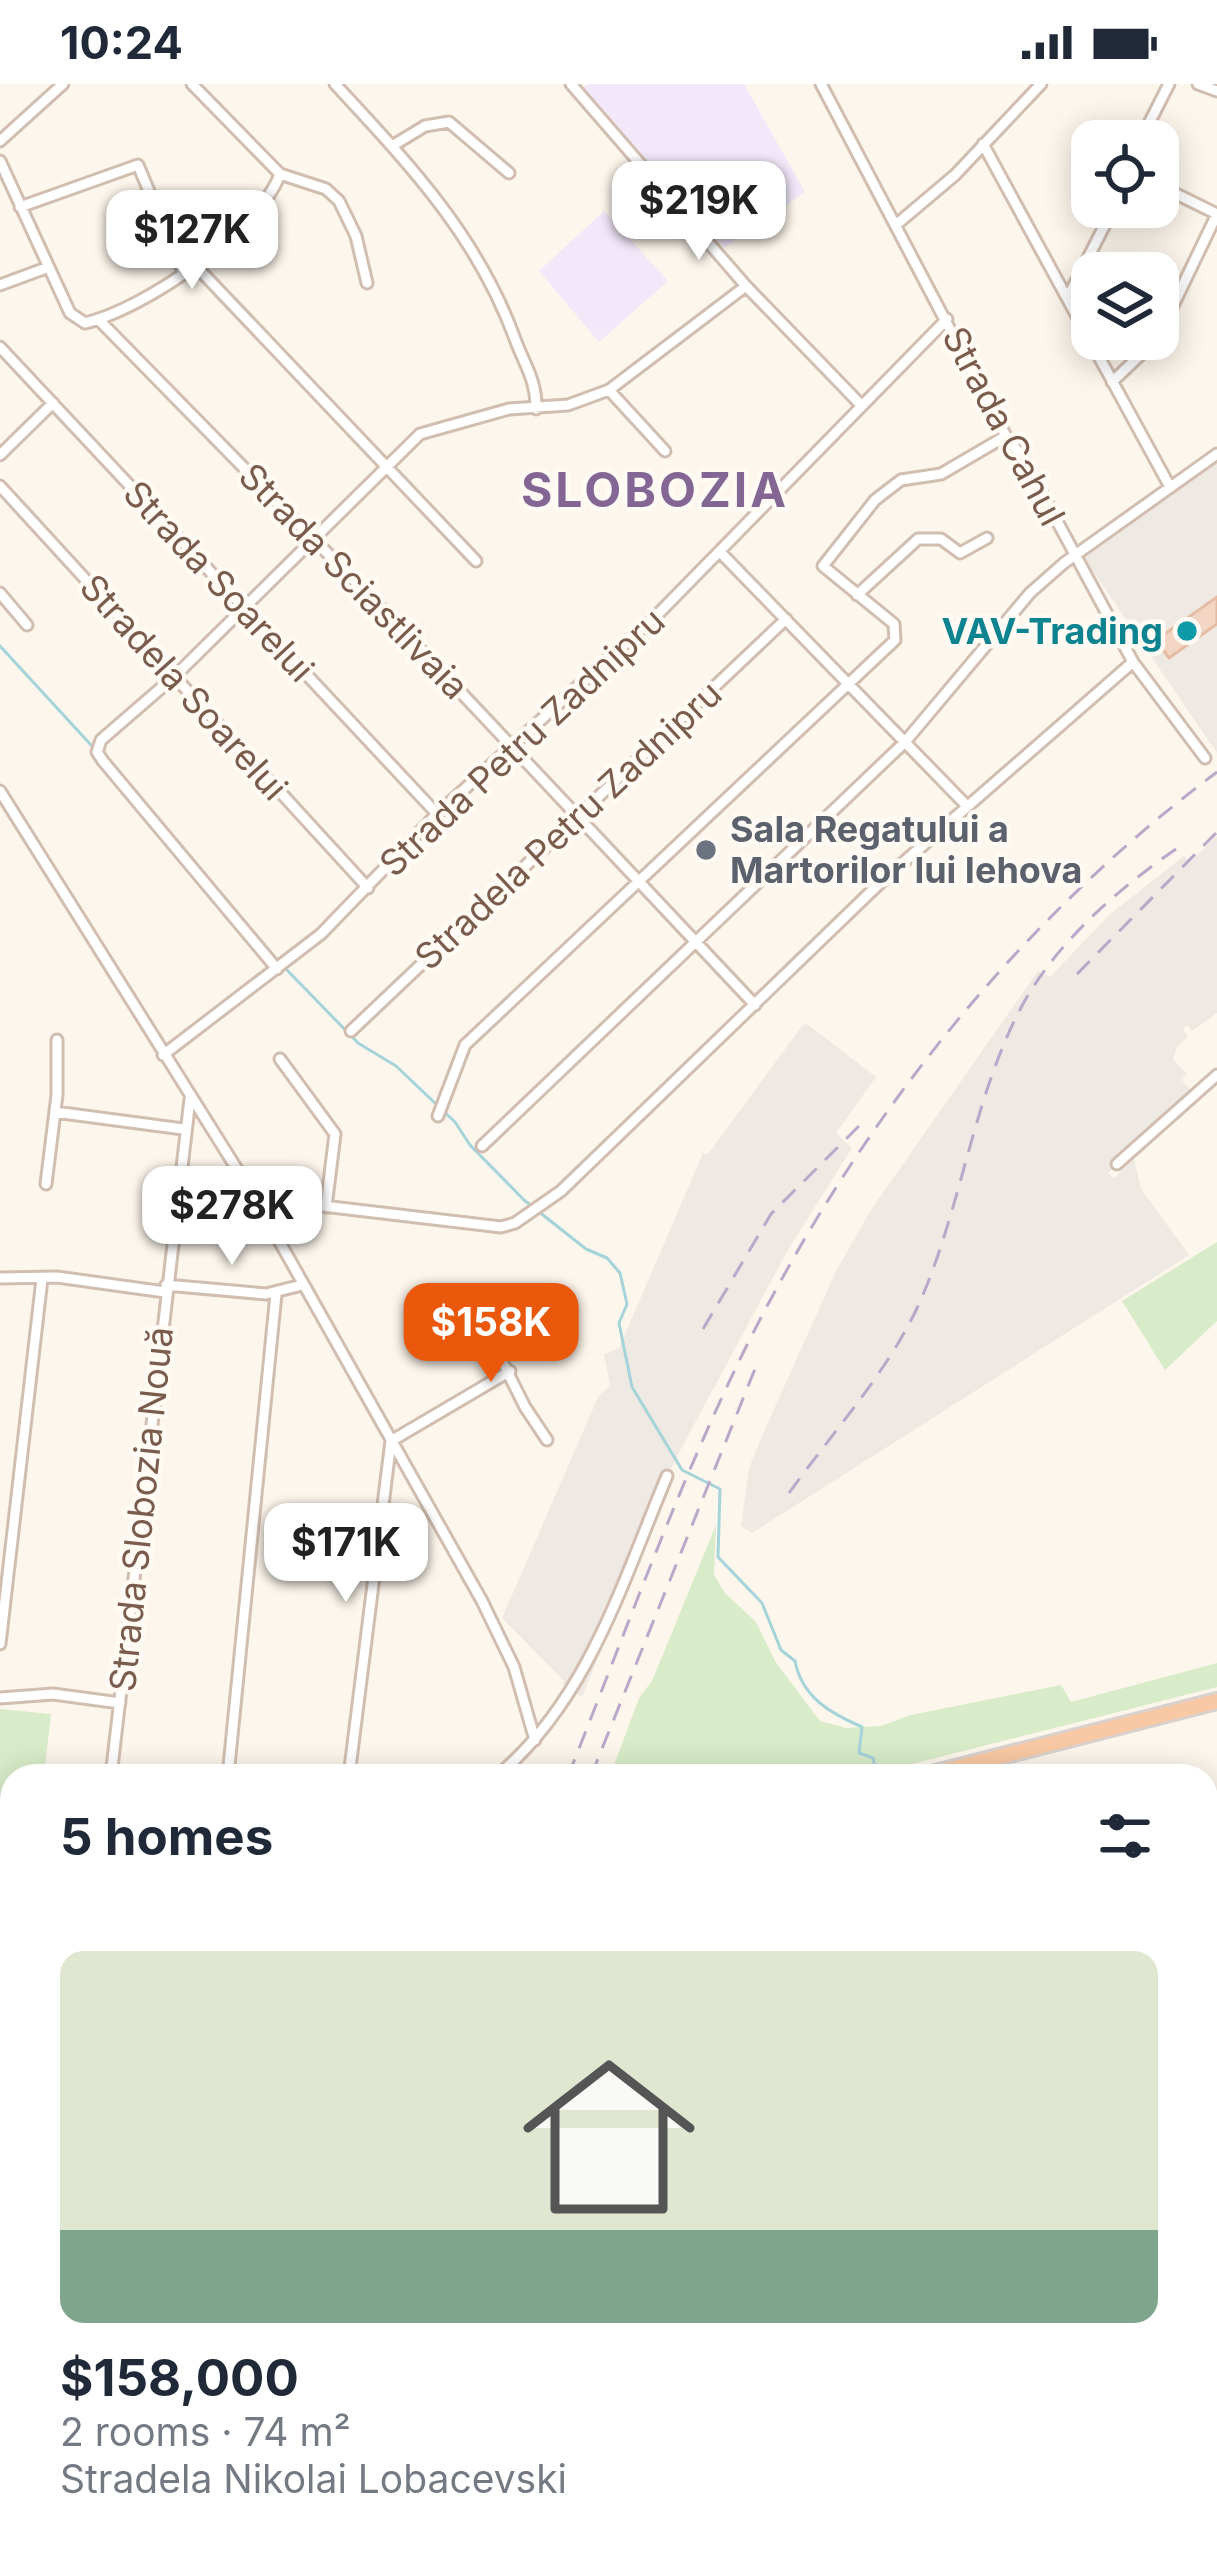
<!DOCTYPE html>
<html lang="en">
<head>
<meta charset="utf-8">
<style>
	body { margin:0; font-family:Inter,sans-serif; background:#f6f6f7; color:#1f2937; height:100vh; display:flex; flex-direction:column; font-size:45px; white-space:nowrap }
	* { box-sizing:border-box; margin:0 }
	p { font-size:39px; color:#747a83 }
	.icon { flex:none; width:66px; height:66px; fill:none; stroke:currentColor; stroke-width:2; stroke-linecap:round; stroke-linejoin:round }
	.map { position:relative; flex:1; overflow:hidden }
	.sheet { position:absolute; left:0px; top:1680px; width:1218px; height:807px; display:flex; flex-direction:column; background:#fff; border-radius:36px 36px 0 0; box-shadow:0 6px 30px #0003 }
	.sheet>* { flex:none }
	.tools { position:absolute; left:1071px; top:36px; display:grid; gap:24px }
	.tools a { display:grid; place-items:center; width:108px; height:108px; border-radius:24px; background:#fff; box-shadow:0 6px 30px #0003; font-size:60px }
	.price { position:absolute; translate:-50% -102px; padding:0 27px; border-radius:24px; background:#fff; color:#222; font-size:39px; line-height:78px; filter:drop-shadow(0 3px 6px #0008) }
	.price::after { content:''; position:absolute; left:50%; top:72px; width:36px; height:27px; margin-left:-18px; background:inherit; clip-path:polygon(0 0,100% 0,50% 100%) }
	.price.active { background:#ea580c; color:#fff }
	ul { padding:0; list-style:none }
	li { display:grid; align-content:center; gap:24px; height:636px; padding:0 60px }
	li+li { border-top:3px solid #e0e1e3 }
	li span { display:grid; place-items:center; height:372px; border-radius:24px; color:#555 }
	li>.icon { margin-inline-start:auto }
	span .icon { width:216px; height:216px; fill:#fffc; stroke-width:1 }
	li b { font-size:51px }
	h2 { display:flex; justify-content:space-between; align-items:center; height:144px; padding:0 60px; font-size:51px }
	.status { display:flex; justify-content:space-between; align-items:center; height:84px; padding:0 60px; background:#fff; direction:ltr }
	.status svg { height:33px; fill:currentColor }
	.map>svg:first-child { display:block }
</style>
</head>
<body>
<div class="status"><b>10:24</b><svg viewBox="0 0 49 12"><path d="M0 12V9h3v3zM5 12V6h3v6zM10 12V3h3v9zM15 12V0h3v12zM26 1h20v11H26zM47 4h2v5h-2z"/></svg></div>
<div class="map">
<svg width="1217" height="2485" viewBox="0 0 1217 2485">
	<rect width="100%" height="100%" fill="#fdf6ec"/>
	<path fill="#efe9e4" d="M1217,371V669L1084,474Z
		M1217,752V929L1192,947L1187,941L1183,945L1188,953L1177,963L1173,975L1187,990L1182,996L1194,1010L1108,1089L1114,1094L1134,1075L1141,1105L1189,1171L752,1449L741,1442L749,1384L762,1352L836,1187L871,1126L1038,887L1050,893L1109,831L1184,772L1190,778Z
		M807,940L876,993L836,1049L852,1064L789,1164L667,1391L671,1395L582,1613L562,1600L564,1597L502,1534L599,1311L610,1302L604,1270L619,1264L703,1069L708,1070L802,942Z
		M383,2475H945L941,2485H379Z"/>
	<path fill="#f3e8fa" d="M589,0H744L805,108L724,164L582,4Z
		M604,127L668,197L599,258L539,187Z"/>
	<path fill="#d8ecc9" d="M1217,1158V1237L1165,1286L1122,1217Z
		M716,1441L714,1491L725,1509L756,1538L775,1577L820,1637L847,1644L881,1642L911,1631L1061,1601L1071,1618L1217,1579V1603L864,1692H610L639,1614L652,1597Z
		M0,1625L51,1630L44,1692H12V1790L0,1789Z"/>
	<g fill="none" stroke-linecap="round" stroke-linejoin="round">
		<path stroke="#a5d3da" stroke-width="3" d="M0,562L91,661
			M106,675L278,877
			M285,884L358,959L396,982L455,1038L470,1061L524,1116L586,1165L607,1174L620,1189L627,1220L619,1239L632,1303L682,1386L720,1405L718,1473L762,1519L781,1566L795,1577C802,1614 832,1630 862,1643L859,1669L873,1674L877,1692
			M1206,2015L1217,2016"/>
	</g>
	<path fill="#f3d5c3" stroke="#e6bba3" stroke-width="3" d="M1217,513V540L1169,574L1156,556Z"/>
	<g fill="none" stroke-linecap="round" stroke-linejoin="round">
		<g stroke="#d1beb0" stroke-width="15">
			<path id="minor" d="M192,0L280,90L326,105L339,117L356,152L367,199
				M335,0C409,80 477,151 515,255C524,280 537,297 536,325
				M571,0L746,202L862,322
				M821,0L1006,352L1023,374L1133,578L1205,674
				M1198,0L1217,7
				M0,57L63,0
				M1140,57L1169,0
				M983,60L1170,403
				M392,62L425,42L449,38L509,89
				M0,77L70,229L85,239C143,226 260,146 280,90
				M1158,101L1217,130
				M20,123L138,81L183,188
				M897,140L955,91L1041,0
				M195,181L476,477
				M0,201L46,184
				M1068,213L1114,123
				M98,235L390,533L755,921
				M1158,253L1217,130
				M0,263L437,730
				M1112,298L1157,255
				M609,306L665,367
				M0,371L53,319
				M0,402L368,804
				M720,468L965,720
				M0,509L27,541
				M857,511L918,455H941L960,469L987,454
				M0,707L255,1114L482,1517L514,1583L535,1656
				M277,885L103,677L97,668L101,656L175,592L420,350L509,325L568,321L609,306L746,202
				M351,947L786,535
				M163,971L321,850L437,730L660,528L947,235
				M280,975L335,1050L326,1123
				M55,1028L183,1045
				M438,1032L465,961L895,556L894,540L823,482L875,416L901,396L941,390L1006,352
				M482,1062L905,658L1030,509L1064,479L1217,370
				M1117,1080L1217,991
				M46,1100L57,1011V956
				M255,1114L501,1143L515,1139L561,1107L881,798L1133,578
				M0,1194L57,1193L165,1208
				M166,1201L266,1210L302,1201
				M474,1221L525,1323L547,1356
				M0,1560L42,1195
				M0,1614L53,1610L120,1619
				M111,1692L190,1015
				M228,1692L276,1210
				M349,1692L391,1357L510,1287
				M497,1692C588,1616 622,1499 667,1392
				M1206,2412L1217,2385
				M1175,2485L1180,2475"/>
		</g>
		<g stroke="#dad1cd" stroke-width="20">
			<path id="trunk" d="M924,1692L1217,1617
				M0,1984L12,1979"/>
		</g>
		<use href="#minor" stroke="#fff" stroke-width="9"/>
		<use href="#trunk" stroke="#f9c8a4" stroke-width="14"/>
		<path stroke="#b9a8c9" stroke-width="3" stroke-dasharray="18 12" stroke-linecap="butt" d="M1077,890L1217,748
			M703,1245L771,1130L867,1034
			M789,1409C832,1349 887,1289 918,1222C962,1125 972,1014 1023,920C1057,858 1118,805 1176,765
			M568,1692C625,1550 677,1403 745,1265C857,1040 1015,839 1217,688
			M591,1692L759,1275
			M246,2485L250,2475
			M283,2485L287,2475"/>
	</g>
	<circle fill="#0f9aa8" stroke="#fffaf3" stroke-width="4.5" cx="1187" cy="547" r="12"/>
	<circle fill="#6b7280" stroke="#fffaf3" stroke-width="4.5" cx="706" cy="766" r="12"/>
	<g text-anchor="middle" stroke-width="9" stroke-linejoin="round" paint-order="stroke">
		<g font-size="36" fill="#7a5c4d" stroke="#fffaf3">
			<text transform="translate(1004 342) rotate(62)" y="13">Strada Cahul</text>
			<text transform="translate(219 497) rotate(47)" y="13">Strada Soarelui</text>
			<text transform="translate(354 497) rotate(46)" y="13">Strada Sciastlivaia</text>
			<text transform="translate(184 603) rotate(48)" y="13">Stradela Soarelui</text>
			<text transform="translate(522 658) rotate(-43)" y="13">Strada Petru Zadnipru</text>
			<text transform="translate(568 741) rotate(-43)" y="13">Stradela Petru Zadnipru</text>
			<text transform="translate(141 1425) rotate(-84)" y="13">Strada Slobozia Nouă</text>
		</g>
		<g font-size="36" font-weight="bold" fill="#0d838f" stroke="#fffaf3" text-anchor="end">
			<text x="1163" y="560">VAV-Trading</text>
		</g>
		<g font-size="36" font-weight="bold" fill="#5b616d" stroke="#fffaf3" text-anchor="start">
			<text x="730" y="758">Sala Regatului a<tspan x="730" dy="41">Martorilor lui Iehova</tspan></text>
		</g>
		<g font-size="48" font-weight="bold" letter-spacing="3" fill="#846695" stroke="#fffaf3">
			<text x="655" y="423">SLOBOZIA</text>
		</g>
	</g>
</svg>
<div class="tools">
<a><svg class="icon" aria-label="locate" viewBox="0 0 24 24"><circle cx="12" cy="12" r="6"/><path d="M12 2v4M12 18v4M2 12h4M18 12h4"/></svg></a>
<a><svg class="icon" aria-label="layers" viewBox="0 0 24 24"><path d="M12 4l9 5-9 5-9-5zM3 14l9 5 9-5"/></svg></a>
</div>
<b class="price" style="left:699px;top:179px">$219K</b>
<b class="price" style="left:192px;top:208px">$127K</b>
<b class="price" style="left:232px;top:1184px">$278K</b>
<b class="price active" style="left:491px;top:1301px">$158K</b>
<b class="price" style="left:346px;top:1521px">$171K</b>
<section class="sheet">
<h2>5 homes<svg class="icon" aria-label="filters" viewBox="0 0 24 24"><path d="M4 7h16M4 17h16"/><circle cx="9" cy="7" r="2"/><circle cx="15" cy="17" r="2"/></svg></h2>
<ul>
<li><span style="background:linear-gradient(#dfe7d0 75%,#7fa58c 0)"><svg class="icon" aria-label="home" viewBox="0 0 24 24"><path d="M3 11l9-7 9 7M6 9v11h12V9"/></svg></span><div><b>$158,000</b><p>2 rooms · 74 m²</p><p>Stradela Nikolai Lobacevski</p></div></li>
</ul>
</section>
</div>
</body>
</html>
